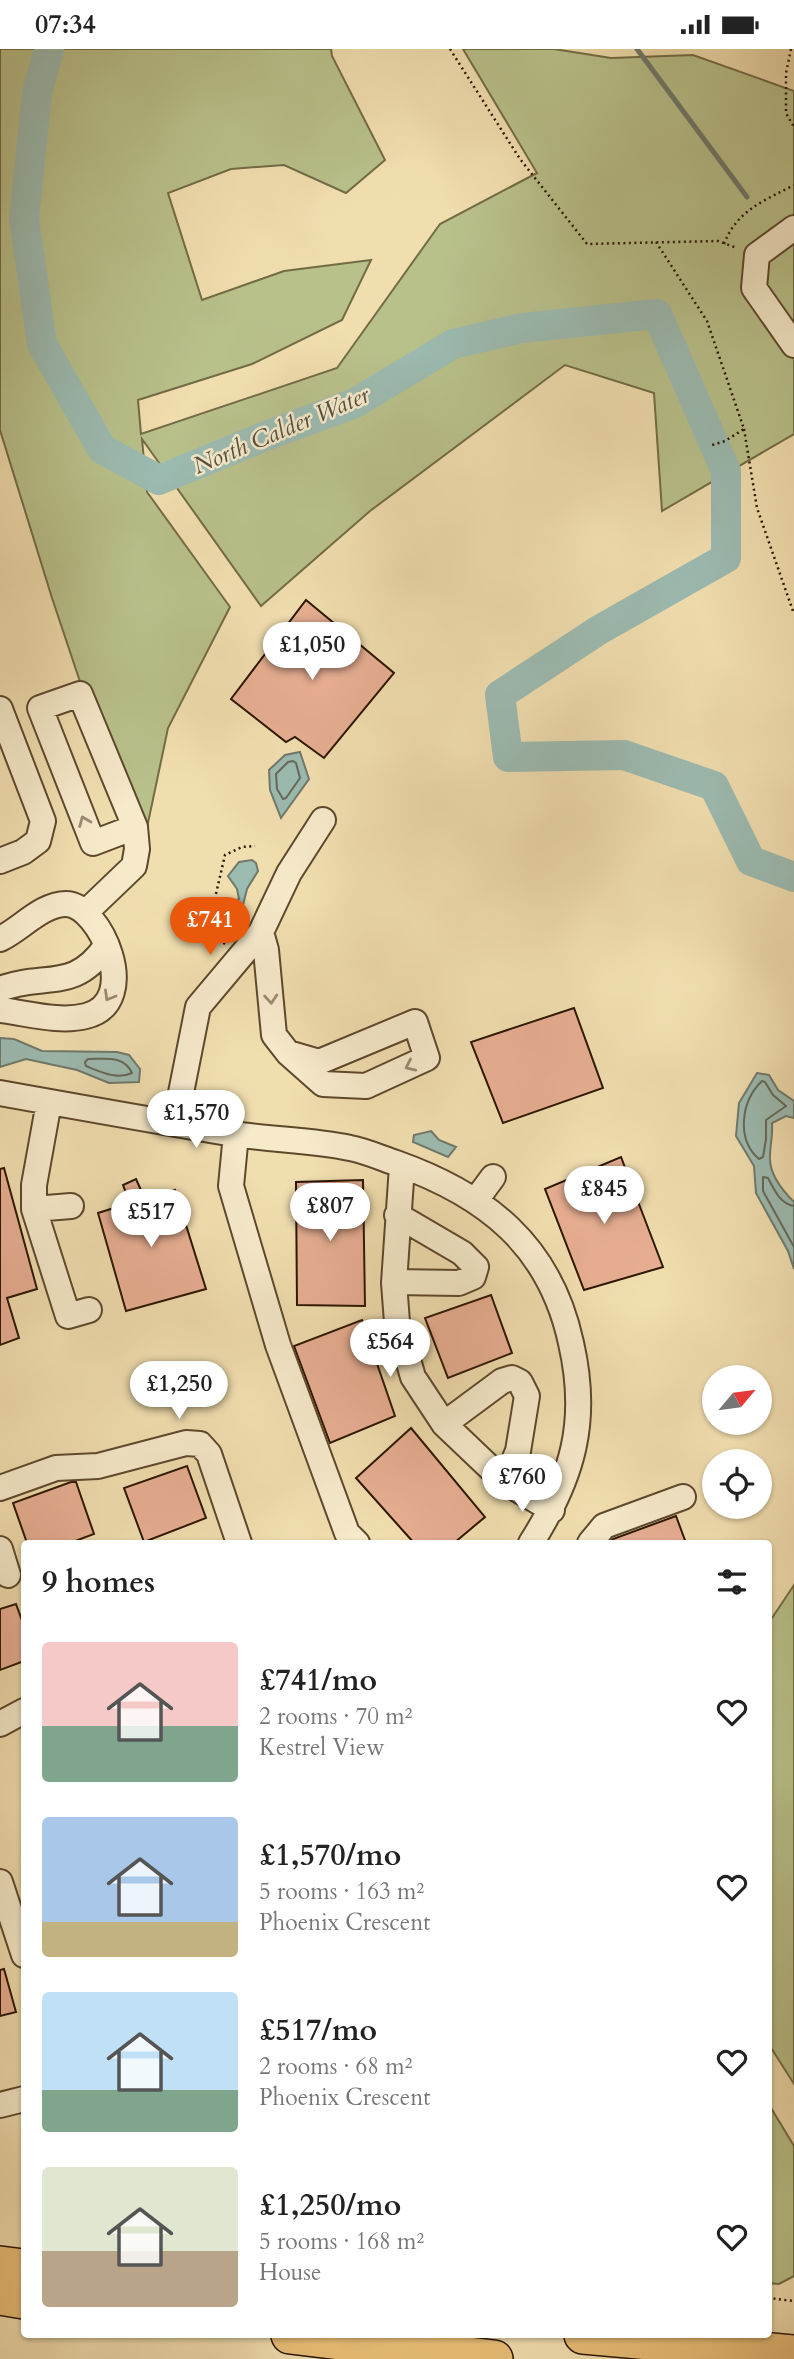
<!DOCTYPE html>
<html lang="en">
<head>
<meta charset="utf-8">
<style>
	body { margin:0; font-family:Cardo,serif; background:#f2f2f2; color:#222; height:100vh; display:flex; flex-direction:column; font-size:26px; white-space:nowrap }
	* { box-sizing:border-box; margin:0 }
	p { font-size:23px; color:#767676 }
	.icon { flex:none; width:38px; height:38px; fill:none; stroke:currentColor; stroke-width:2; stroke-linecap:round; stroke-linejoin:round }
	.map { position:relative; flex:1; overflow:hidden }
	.side { position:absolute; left:21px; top:1491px; width:751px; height:798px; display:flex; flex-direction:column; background:#fff; border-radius:7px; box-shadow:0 2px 5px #0004 }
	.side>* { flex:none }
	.needle { width:46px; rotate:61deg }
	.buttons { position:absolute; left:702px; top:1316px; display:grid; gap:14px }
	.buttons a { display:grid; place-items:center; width:70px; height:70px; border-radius:50%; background:#fff; box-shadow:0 2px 5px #0004; font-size:35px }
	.price { position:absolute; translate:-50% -60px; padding:0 16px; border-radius:24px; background:#fff; color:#222; font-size:23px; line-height:46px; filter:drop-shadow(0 2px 4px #0008) }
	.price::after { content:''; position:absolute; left:50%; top:42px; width:21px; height:16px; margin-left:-10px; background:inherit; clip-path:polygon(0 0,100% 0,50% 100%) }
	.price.active { background:#ea580c; color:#fff }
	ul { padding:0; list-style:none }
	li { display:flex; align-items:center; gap:21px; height:175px; padding:0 21px }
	li span { display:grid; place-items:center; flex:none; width:196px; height:140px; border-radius:7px; color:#555 }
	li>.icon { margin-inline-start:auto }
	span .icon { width:84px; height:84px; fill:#fffc; stroke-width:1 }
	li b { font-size:30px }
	h2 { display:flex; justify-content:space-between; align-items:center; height:84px; padding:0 21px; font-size:30px }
	.status { display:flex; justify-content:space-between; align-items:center; height:49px; padding:0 35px; background:#fff; direction:ltr }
	.status svg { height:19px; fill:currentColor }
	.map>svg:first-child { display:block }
</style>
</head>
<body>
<div class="status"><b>07:34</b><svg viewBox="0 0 49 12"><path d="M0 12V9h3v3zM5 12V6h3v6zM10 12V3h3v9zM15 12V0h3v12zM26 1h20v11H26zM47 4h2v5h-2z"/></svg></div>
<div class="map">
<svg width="794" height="2310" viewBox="0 0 794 2310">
	<rect width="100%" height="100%" fill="#f1deaf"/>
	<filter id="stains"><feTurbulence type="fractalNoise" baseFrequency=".00286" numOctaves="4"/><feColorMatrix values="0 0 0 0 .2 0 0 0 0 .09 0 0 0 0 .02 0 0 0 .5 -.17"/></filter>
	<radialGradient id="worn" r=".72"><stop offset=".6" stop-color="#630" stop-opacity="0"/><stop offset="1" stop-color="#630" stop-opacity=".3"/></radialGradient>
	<path fill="#b9c18b" stroke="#726c46" stroke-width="2" d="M0,0H331L332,7L385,111L346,144L284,116L231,120L168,144L202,251L284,222L371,211L342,271L252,315L138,351L141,385L337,319L440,175L537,124L463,0H554L611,9L693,6L794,42V385L662,462L654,344L565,316L370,462L261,557L142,390L147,443L230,558L168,679L140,812L52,549L0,381Z
		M794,1536V2035L768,1994V1575Z
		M768,2054L794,2097V2227L779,2235L768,2234Z"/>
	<path fill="#9cbbb1" stroke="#6f796b" stroke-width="2" d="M300,703L309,730L281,769L270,741L269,721L285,706Z
		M252,811L256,814L258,822L247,840L237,880L225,885L216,875L215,862L239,850L237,840L228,827L239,813Z
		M0,989L14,990L42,1002L117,1003L129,1006L140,1020L139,1033L109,1034L77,1021L26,1010L0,1018Z
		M757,1024L769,1026L778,1041L794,1052V1069L786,1067L772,1074C773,1088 770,1095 770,1108C769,1125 783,1142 794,1153V1220L788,1202L756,1144L754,1117L736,1087L739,1054Z
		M431,1082L439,1091L456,1098L448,1108L413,1093L414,1086Z"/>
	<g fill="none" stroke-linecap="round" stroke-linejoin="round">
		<path stroke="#646859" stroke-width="2" d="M293,712L296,714L300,729L286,749L283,750L277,740L276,725L288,713Z
			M88,1010C105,1010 124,1006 132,1024C117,1031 101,1023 86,1017L85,1013Z
			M762,1032L765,1033L773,1046L786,1057L766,1071V1090L763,1108L759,1110C736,1090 741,1052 762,1032Z
			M794,1157C780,1155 774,1140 768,1129L763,1128V1142L794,1198"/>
		<path stroke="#6f796b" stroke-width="5" d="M637,0L747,148"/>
		<path stroke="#9cbbb1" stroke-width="30" d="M49,0L37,44L24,170L42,295L102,400L159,431L258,390L355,354L453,295L522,279L657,265L726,422V509L599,581L500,646L508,708L624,706L714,737L751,812L794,828"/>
	</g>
	<path fill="#e8af93" stroke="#2c1601" stroke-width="2" d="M306,551L394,624L324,709L295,688L286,693L231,650Z
		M574,959L603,1039L503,1074L471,993Z
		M621,1108L663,1218L584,1241L545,1140Z
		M4,1119L37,1240L7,1249L19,1289L0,1296V1120Z
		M136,1130L144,1148L175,1141L206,1240L126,1262L98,1164L130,1154L123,1136Z
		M363,1131L365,1257L297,1256L296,1133Z
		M491,1246L512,1304L448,1329L425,1269Z
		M362,1271L395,1367L330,1394L294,1297Z
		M411,1379L485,1468L454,1494H414L356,1429Z
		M187,1417L206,1469L144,1493L124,1439Z
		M71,1433H76L94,1485L70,1494H27L13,1454Z
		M676,1467L686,1494H609L613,1490Z
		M16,1555L24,1577V1612L0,1621V1560Z
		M4,1920L16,1963L0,1967V1921Z"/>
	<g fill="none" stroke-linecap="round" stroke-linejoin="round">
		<g stroke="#5d482c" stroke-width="28">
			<path id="minor" d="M794,179L757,206L754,239L794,296
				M0,660L43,772L38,792L23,803L0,812
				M86,863L134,817L137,800L135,778L80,645L40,659L93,794L135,778
				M261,883L266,901L274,986L288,1004L319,1013L415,973L427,1009L366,1037L323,1035L288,1004
				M0,890C21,880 42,855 66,855C100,855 143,953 86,967C59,974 27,964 0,961
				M0,940C44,923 74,944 106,897
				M0,1044C78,1058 156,1072 235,1085C273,1091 313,1091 350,1099C366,1102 381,1109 396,1114C486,1146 550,1196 571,1294C589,1372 573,1428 531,1494
				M49,1053L34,1136V1160L68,1267L89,1261
				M175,1074L198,958L261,883L289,824L323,771
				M236,1085L231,1137L278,1296L347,1484L357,1494
				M402,1117L394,1234L397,1273L413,1328L444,1375L505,1433L552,1461
				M476,1151L493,1128
				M34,1160L71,1157
				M394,1233L459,1234L473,1228L476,1218L462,1204L397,1166
				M444,1375L502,1332L512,1329L520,1333L527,1347L518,1402L505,1433
				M0,1439L56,1419L98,1417L186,1394L200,1395L209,1405L239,1494
				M590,1494L604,1477L683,1448
				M0,1500L8,1526
				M0,1675L24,1662
				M0,1833L24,1906
				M0,2056L24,2050"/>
		</g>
		<g stroke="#2c1601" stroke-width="40">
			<path id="highway" d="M0,2216L24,2219
				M0,2247L24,2251
				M290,2286L494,2310
				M583,2286L794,2305"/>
		</g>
		<path stroke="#2c1601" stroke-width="2.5" stroke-dasharray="2 3.5" stroke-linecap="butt" d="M450,0L520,110L587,195L718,192L737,199
			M791,0L786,24V64L794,78
			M656,193L707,272L744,380L725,392L709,397
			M724,195C737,161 764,152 794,136
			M744,380L757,459L794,565
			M225,895L213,886L207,872V858L215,849L225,806L242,798L255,797
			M768,2249L794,2252"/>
		<use href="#minor" stroke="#f6eacb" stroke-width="24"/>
		<use href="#highway" stroke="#e8bf78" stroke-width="37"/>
	</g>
	<defs><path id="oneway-chevron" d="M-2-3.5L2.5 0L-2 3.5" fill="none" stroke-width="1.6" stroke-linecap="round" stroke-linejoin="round" transform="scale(1.75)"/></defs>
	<g stroke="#9b8b70">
		<use href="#oneway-chevron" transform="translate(84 772) rotate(-112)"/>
		<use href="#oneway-chevron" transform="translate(109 947) rotate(120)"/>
		<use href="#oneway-chevron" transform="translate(271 950) rotate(85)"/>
		<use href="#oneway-chevron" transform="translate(410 1017) rotate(155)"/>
	</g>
	<g text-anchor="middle" stroke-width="5" stroke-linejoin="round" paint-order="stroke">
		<g font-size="24" font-style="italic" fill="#53503f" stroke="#f6eacb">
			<text transform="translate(281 381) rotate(-23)" y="8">North Calder Water</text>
		</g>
	</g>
	<rect width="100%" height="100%" filter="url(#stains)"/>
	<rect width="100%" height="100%" fill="url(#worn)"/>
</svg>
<div class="buttons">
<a><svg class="needle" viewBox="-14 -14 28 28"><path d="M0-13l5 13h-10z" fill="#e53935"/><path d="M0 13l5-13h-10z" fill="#767676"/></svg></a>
<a><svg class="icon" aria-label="locate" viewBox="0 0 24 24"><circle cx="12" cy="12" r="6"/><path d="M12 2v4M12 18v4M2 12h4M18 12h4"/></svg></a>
</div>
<b class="price" style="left:312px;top:633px">£1,050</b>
<b class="price active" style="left:210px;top:908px">£741</b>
<b class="price" style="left:196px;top:1101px">£1,570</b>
<b class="price" style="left:604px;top:1177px">£845</b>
<b class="price" style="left:330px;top:1194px">£807</b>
<b class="price" style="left:151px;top:1200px">£517</b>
<b class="price" style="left:390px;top:1330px">£564</b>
<b class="price" style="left:179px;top:1372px">£1,250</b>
<b class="price" style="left:522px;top:1465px">£760</b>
<section class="side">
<h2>9 homes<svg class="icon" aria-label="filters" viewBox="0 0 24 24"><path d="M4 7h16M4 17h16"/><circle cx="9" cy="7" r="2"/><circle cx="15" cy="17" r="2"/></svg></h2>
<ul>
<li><span style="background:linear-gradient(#f6c9c9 60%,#7fa58c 0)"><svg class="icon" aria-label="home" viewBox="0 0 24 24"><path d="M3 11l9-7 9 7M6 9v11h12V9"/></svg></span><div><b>£741/mo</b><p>2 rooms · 70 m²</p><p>Kestrel View</p></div><svg class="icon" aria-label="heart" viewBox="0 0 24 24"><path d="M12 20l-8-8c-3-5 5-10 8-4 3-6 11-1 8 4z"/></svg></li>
<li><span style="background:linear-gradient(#a9c7e8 75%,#c2b280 0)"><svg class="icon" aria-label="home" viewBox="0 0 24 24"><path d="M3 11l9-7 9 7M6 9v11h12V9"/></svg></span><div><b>£1,570/mo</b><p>5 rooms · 163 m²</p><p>Phoenix Crescent</p></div><svg class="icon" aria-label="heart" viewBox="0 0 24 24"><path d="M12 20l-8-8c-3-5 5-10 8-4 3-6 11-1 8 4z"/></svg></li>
<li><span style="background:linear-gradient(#bfe0f5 70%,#7fa58c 0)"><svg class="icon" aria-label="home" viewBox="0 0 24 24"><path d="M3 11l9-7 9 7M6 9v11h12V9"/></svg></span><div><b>£517/mo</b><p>2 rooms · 68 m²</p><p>Phoenix Crescent</p></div><svg class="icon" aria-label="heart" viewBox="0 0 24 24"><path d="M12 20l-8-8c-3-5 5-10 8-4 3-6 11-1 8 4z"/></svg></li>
<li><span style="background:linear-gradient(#dfe7d0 60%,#b9a48a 0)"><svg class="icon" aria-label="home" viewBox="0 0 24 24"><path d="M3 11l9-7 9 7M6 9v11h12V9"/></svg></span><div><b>£1,250/mo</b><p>5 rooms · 168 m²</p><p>House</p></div><svg class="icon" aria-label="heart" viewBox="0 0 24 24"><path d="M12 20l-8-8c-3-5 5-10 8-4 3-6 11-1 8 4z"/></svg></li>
</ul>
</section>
</div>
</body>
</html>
